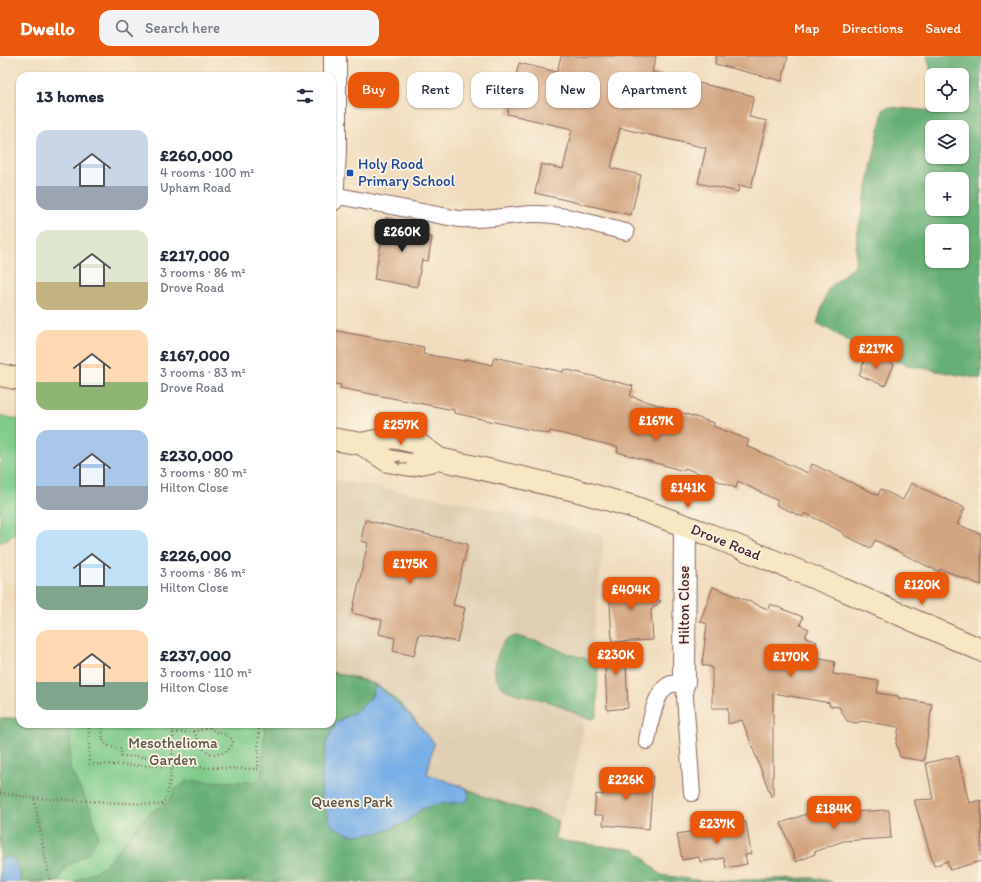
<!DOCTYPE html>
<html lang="en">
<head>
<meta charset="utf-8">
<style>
	body { margin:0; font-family:Itim,sans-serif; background:#f2f2f3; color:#1f2937; height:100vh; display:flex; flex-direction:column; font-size:15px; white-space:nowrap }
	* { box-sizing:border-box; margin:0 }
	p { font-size:13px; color:#747a83 }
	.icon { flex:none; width:22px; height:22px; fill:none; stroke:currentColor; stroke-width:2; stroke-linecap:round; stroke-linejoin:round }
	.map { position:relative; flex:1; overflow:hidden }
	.details { position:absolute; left:16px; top:16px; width:320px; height:656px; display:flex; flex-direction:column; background:#fff; border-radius:12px; box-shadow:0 1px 3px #0004 }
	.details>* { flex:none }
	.guide { position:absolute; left:348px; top:16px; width:380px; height:36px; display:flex; gap:8px }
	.tools { position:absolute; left:925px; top:12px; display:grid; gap:8px }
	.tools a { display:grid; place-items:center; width:44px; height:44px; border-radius:8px; background:#fff; box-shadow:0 1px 3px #0004; font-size:20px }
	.price { position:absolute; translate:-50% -34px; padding:0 9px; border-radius:8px; background:#ea580c; color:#fff; font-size:13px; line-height:26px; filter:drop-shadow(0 1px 2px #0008) }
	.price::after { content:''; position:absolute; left:50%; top:24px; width:12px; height:9px; margin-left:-6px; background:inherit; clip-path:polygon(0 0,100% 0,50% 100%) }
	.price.current { background:#222; color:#fff }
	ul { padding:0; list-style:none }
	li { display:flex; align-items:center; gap:12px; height:100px; padding:0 20px }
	li span { display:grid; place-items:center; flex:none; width:112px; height:80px; border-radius:12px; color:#555 }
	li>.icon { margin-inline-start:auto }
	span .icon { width:48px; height:48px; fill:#fffc; stroke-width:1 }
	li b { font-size:17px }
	h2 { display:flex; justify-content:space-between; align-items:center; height:48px; padding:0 20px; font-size:17px }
	.tag { padding:0 14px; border-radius:12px; background:#fff; box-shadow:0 1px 3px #0004; font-size:14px; line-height:36px }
	.tag.current { background:#ea580c; color:#fff }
	header { display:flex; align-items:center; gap:24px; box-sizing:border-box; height:56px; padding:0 20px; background:#ea580c; color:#fff }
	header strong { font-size:19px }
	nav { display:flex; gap:22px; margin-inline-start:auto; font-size:14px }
	.search { width:280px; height:36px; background:#f2f2f3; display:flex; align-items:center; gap:10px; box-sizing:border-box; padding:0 14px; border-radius:12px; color:#747a83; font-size:15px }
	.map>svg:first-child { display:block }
</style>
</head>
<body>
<header>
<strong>Dwello</strong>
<div class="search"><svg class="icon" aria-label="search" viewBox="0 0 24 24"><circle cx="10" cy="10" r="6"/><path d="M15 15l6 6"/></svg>Search here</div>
<nav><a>Map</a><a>Directions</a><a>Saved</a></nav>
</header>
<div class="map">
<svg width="981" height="826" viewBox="0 0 981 826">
	<rect width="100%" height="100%" fill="#fcf5e5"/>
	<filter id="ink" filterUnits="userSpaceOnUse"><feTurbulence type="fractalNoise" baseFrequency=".025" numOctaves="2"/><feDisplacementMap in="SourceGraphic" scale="8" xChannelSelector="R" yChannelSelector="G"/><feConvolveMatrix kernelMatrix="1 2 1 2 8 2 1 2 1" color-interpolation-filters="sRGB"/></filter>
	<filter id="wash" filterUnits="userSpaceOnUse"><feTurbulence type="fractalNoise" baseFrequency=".012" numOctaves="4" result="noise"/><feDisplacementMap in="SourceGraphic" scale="16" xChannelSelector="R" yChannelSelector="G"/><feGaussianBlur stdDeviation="0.9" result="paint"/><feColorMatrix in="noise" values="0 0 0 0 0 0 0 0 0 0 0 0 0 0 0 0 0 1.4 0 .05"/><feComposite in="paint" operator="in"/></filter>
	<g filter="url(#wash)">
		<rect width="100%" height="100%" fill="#f1ddbd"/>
		<path fill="#dfceb1" d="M332,423L467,447L536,462L604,479L582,683L572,731L559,765L476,738L466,732L427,718L434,687L376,629L332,616Z"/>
		<path fill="#7ecb8a" stroke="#64755a" d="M0,359L20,364V475L0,487Z
			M332,616C343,619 368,624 377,629C400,643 417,667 434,687L427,718L466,732L476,738L559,765L554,784L635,794L661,819L702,825L815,822L832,826H0V668H332Z"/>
		<path fill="#66af76" stroke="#586750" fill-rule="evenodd" d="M927,0H981V323L910,310L859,291L817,267L828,233L855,209L857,180L883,54L888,51L934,55L939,51L938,49H962V19H932V21ZM932,71H962V101H932ZM932,123H962V153H932ZM932,175H962V205H932Z
			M516,580L543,587L569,598L585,602L598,612L597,660L593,663C577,661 565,651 550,646C524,638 485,640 497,601C502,588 503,583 516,580Z
			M332,616L376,629C371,640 365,651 353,657C348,660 340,662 337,666C323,681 322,722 321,742L406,766L421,753L438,748L465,746L469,737L466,732L476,738L559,765L554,784L635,794L661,819L702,825L815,822L832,826H254L250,823L236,826H74L104,811L147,759L168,746L176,733L187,725L255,726L262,719L265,668H332Z
			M0,662H20V668H70V713L92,756L98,780L90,795L77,805L66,811L57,826H21L16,809L7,801L0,803Z"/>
		<path fill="#77afe6" stroke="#606788" d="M376,629C399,647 416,665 434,687L427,718L466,732C469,737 470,742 465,746L438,748L421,753L406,766L379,777L351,779L332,770L321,742L322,715L327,685L337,666L355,656L371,642Z
			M7,801L15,804L21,826H0V803Z"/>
		<g id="blocks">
			<path fill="#d2a47f" d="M561,0H656L652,16L754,40L749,61L767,65L751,132L739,129L738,136L698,127L706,92L620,72L611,112L641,119L631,159L535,137L541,108L563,113L572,73L507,58L519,7L557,16Z
				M716,0H788L782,25L715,8Z
				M386,162L422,169L421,179L432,181L428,205L422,204L417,231L374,223Z
				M332,274L424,291L423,298L465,305V303L492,309L494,301L563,316L564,313L633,330L630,340L714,367L713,370L749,384L747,390L808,417L812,408L878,439L881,433L903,444L911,427L965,452L957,468L981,478V529L940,513L939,516L875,484L871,492L843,479L844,477L805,457L803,461L776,449L778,445L738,425L736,432L685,412L684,415L617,396L618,391L550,375L549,378L454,357V354L340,332L341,329L332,327Z
				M867,298L894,308L885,330L859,319Z
				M365,464L468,488L453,549L465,552L457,586L419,578L414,600L393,595L395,582L379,578L382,564L352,557L368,487L361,485Z
				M631,525V528L650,527L651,539L661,545L651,554L653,584L612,586L609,526Z
				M713,531L768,553L770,548L803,561L800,569L809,573L805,581L817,586L811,601L835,606L833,618L879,625L877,637L898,640V642L932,648L924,705L900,701L896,687L899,671L862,665L856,667L847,665L839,651L829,650L830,647L773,637V740H771L742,664L728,668V652H712V611L702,609L707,568L700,565Z
				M625,587L628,652L607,654L604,588Z
				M958,700L969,747L981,744V805L950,814L947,805L934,810L914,744L933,743L926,707Z
				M628,718L653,720L649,773L603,769L604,759H594L596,738L603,739L604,719L628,721Z
				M826,751L829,757L889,754L891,782L843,785L814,796L815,798L796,806L781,767Z
				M746,766L751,798L745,799L747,808L726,812L724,802L700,806L699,801L682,804L677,778Z"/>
		</g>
	</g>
	<g filter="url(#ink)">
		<use href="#blocks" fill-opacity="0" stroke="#84625e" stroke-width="1"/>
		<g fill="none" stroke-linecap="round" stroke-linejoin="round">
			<g stroke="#84625e" stroke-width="18">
				<path id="service" d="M333,139L459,163C484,165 508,159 533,158C564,157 595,169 626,176
					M647,685C650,670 654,634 671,628C675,627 680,628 684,627L692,737"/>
			</g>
			<g stroke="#84625e" stroke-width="24">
				<path id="minor" d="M332,144L335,96V0
					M684,627L685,470"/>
			</g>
			<g stroke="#84625e" stroke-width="24">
				<path id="secondary" d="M0,319L20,323
					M332,383L362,388L388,405L411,409L439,403
					M362,388L393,381L415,386L439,403L575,434L634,451L710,479L842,533L981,594"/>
			</g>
			<path stroke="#84625e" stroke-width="2.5" stroke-dasharray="1 3" stroke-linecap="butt" d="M89,668V708L258,713L259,668
				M103,668C101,686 102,690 121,693V700L151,701V710
				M194,675C197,681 199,688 203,692C212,703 231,698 233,685C227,675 217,680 209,670
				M173,677C187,676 201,677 213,668
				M0,737L34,742L50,826
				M34,742L161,749C173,740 173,683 173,668"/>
			<use href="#service" stroke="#fff" stroke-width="16"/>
			<use href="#minor" stroke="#fff" stroke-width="22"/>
			<use href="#secondary" stroke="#f7e8c3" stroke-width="22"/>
		</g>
		<defs><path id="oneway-solid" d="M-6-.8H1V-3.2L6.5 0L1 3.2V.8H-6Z"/></defs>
		<use fill="#a08477" href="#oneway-solid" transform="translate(401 407) rotate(-169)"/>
	</g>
	<rect fill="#1a4fb4" stroke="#fcf5e5" stroke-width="1.5" x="346" y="113" width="8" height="8" rx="2"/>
	<g text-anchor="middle" stroke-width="3.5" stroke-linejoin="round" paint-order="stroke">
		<g font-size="15" fill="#164399" stroke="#fcf5e5" text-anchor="start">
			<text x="358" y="113">Holy Rood<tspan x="358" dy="17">Primary School</tspan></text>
		</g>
		<g font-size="15" fill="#4a1f2b" stroke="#fcf5e5">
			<text transform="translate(726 486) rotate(22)" y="5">Drove Road</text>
			<text transform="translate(684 549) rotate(-90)" y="5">Hilton Close</text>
		</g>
		<g font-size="15" fill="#5a5348" stroke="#fcf5e5">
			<text x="173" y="692">Mesothelioma<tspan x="173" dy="17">Garden</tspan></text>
			<text x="352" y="751">Queens Park</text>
		</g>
	</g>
</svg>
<div class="tools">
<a><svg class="icon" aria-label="locate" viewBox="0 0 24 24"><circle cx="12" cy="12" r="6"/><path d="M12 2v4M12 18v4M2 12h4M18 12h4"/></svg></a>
<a><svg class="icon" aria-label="layers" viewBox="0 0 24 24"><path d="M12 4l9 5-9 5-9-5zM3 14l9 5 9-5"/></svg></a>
<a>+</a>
<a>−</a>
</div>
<b class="price current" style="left:402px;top:197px">£260K</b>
<b class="price" style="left:876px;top:314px">£217K</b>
<b class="price" style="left:656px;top:386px">£167K</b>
<b class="price" style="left:401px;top:390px">£257K</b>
<b class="price" style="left:688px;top:453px">£141K</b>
<b class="price" style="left:410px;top:529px">£175K</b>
<b class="price" style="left:922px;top:550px">£120K</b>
<b class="price" style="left:631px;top:555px">£404K</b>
<b class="price" style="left:616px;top:620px">£230K</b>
<b class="price" style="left:791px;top:622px">£170K</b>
<b class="price" style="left:626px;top:745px">£226K</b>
<b class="price" style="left:834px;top:774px">£184K</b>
<b class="price" style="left:717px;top:789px">£237K</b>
<div class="guide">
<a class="tag current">Buy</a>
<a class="tag">Rent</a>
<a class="tag">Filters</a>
<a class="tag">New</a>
<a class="tag">Apartment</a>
</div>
<section class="details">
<h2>13 homes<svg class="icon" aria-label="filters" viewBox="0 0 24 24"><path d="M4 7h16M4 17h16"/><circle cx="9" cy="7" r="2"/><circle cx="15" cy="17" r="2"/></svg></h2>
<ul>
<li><span style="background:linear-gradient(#c9d6e8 70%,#9aa5b1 0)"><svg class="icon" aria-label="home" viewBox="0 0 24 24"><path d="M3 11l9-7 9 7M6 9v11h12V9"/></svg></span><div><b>£260,000</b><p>4 rooms · 100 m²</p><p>Upham Road</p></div></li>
<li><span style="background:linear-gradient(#dfe7d0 65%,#c2b280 0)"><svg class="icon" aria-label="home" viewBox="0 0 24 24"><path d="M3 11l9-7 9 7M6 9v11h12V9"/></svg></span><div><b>£217,000</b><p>3 rooms · 86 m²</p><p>Drove Road</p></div></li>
<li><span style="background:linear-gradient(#ffd9b3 65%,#8fb573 0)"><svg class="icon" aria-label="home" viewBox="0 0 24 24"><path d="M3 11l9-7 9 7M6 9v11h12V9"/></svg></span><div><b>£167,000</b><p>3 rooms · 83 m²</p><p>Drove Road</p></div></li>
<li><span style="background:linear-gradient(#a9c7e8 70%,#9aa5b1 0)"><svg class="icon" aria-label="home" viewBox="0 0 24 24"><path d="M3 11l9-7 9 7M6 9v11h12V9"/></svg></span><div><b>£230,000</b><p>3 rooms · 80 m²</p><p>Hilton Close</p></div></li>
<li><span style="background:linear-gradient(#bfe0f5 70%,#7fa58c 0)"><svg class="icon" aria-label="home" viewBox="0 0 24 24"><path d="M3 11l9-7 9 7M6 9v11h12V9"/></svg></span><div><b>£226,000</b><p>3 rooms · 86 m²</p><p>Hilton Close</p></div></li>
<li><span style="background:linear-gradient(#ffd9b3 65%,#7fa58c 0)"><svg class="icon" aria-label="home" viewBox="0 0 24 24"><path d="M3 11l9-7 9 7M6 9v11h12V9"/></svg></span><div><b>£237,000</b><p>3 rooms · 110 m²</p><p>Hilton Close</p></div></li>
</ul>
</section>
</div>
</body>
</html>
